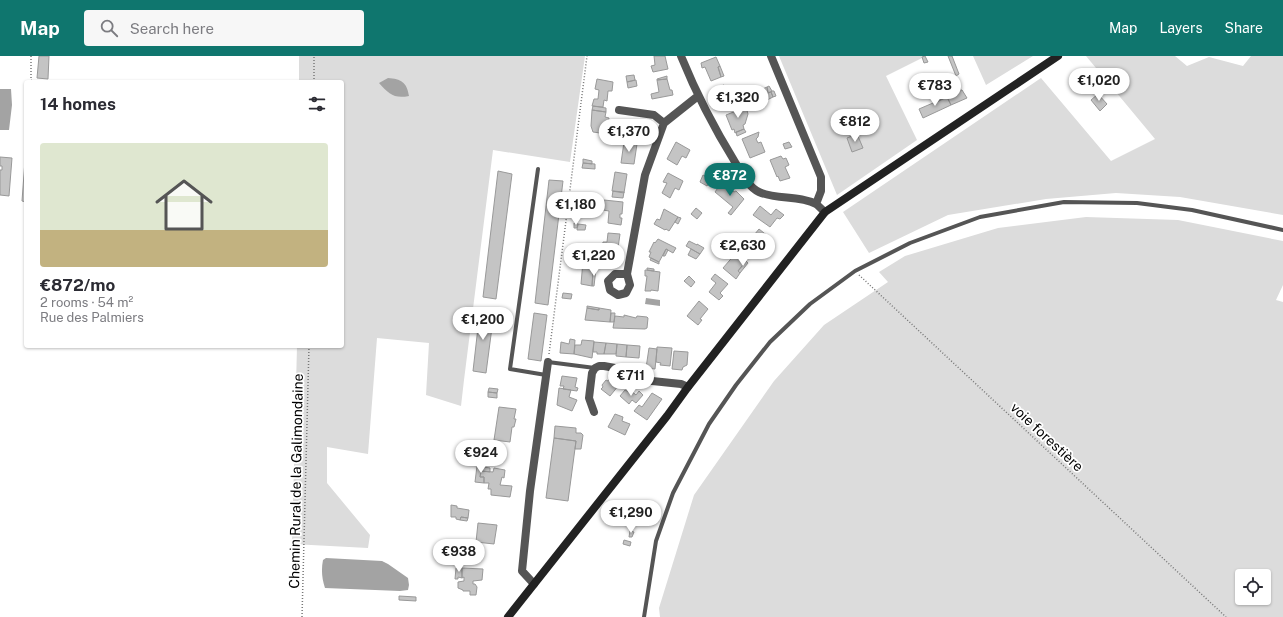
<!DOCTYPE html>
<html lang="en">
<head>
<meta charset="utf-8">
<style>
	body { margin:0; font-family:"Public Sans",sans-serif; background:#f7f7f7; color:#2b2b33; height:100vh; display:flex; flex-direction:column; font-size:15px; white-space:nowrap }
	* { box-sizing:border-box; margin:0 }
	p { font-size:13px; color:#7c7c81 }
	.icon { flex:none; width:22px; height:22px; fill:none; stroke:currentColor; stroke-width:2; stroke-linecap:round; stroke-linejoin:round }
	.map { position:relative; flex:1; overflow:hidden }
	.drawer { position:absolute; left:24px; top:24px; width:320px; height:268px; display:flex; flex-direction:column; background:#fff; border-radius:4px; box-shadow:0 1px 3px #0004 }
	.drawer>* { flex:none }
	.buttons { position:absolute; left:1235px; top:513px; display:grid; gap:8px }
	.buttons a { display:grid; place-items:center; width:36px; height:36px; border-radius:4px; background:#fff; box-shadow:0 1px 3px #0004; font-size:20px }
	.price { position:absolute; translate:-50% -34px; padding:0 9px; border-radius:14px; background:#fff; color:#222; font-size:13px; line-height:26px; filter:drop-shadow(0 1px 2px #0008) }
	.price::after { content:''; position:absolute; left:50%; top:24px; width:12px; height:9px; margin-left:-6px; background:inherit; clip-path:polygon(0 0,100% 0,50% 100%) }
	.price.current { background:#0f766e; color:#fff }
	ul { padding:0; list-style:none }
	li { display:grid; align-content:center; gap:8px; height:212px; padding:0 16px }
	li span { display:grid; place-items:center; height:124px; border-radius:4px; color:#555 }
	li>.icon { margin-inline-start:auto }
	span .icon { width:72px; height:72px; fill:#fffc; stroke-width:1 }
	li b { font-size:17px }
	h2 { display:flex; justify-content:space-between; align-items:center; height:48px; padding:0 16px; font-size:17px }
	header { display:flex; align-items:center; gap:24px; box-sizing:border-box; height:56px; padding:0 20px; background:#0f766e; color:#fff }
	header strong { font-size:19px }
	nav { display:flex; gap:22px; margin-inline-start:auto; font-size:14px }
	.search { width:280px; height:36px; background:#f7f7f7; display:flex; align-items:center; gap:10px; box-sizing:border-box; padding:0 14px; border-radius:4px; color:#7c7c81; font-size:15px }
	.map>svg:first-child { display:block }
</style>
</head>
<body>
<header>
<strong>Map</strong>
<div class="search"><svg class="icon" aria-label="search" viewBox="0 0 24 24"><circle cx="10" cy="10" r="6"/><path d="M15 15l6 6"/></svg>Search here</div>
<nav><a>Map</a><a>Layers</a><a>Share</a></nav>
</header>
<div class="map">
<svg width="1283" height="561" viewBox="0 0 1283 561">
	<rect width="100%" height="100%" fill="#fff"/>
	<path fill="#dcdcdc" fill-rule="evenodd" d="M299,0H585L570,106L493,94L464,324L461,350L426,339L429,287L377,282L368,398L327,391V427L370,479L368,492L292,488L297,290H342V26H299Z
		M779,0H926L886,20L917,84L837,139Z
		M973,0H1033L986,29Z
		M1086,0H1175L1187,10L1209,1L1243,10L1251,0H1283V159L1180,141L1116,137L1046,143L948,159L869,197L843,156L1041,22L1111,105L1155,83Z
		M1086,161L1178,164L1283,185V229L1276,244L1283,246V561H660L659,552L694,439L774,325L824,269L888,226L879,216L905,200L998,172ZM1242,520H1264V542H1242Z"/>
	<path fill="#a3a3a3" d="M388,22C401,23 407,26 409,40C394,43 389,38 379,27Z
		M0,33H11L12,49L9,74H0Z
		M646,242L660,244V250L645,248Z
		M326,502L382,505L388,508L408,522L409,529L408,534L400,535L325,532C322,523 321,514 323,504Z"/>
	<path fill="#c4c4c4" stroke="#999" d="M39,0H49L48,23L37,22Z
		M654,0H665L668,13L653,16L651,10L655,9Z
		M925,0L928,6L924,7L922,1Z
		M948,0H952L959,18L956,20Z
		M716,1L720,10L718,11L721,21L711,25L705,11L702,12L701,7Z
		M720,10L724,20L721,21L718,11Z
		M634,19L635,24L627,26L626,20Z
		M667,20V23L657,24V23Z
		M934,21L939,34L935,36L931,23Z
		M597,23L613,26L612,35H608L607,45L604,44L603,51L592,50L594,43H598L599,34L595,33Z
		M667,23L670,34H672L673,39L652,43L651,38L659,36L657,24Z
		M636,24L637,30L628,32L627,26Z
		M724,29L731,47L719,52L713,33Z
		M769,30L772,35L768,37L767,31Z
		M767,31L768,37L760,40L758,35Z
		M960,31L961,34L954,38L952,34Z
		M962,34L967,42L951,49L947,41Z
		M772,35H774L776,40L773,41L771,36Z
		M771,36L773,41L765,45L762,39Z
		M945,37L947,41L937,46L936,41Z
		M1098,38L1107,48L1100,55L1091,44Z
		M947,41L951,49L923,62L919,53Z
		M593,50L606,52V56L592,54Z
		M746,51L748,58L745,68L743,69L744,73L735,77L734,73L732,74L726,59Z
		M592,54L606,56L605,61L609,62L607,78L593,76L591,70Z
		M744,73L746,76L737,80L736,76Z
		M759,76L758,81L756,83L758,87L761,86L765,96L750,102L742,83Z
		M857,78L863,92L852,96L847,82Z
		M624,86L637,88L634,108L621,107Z
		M676,86L690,94L686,102L682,100L677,109L667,103Z
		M789,86L792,91L785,93L783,88Z
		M26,91V146L22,145Z
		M781,100L783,103L786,102L789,109L785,111L790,122L780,125L778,120L777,121L770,104Z
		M0,101L12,102L9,140L0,139V114H2V110H0Z
		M583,103L592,105V108L583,107Z
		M583,107L595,108V113L582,112Z
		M498,115L512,118L496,243L483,241Z
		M615,116L627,118L624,137L612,135Z
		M668,117L683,125L679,134L675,132L670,142L662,137L667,127L663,126Z
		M703,119L711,123L707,130L700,126Z
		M549,124L563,125L548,249L535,247Z
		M722,126L734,136L736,135L744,143L731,159L728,157L733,151L715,136Z
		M613,135L624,136L623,142L612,141Z
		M579,138L584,139L583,145L578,144Z
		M604,144L623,146L622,158H620V162H622L621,169L608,167L609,155L603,154L601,152V148L604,149Z
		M760,150L771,159L776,153L784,159L780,163L777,162L770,171L753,159Z
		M696,152L702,157L697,163L691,158Z
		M664,153L678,161L669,175L666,173L665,174L654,168L657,163L660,164Z
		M678,161L681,162L678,168L675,166Z
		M574,167L578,168L577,172H574Z
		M578,168L586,169L585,174H577Z
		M759,173L769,181L755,198L745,190Z
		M608,177L620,178L617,199L601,197L603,186H607Z
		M658,183L676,192L673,197L666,193L659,206L649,201L651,196H649L654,186L655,187Z
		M689,185L697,189V188L704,192L700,198L686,190Z
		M666,193L668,194L665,200H663Z
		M691,193L700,198L696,203L688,199Z
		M736,197L746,205L738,215L740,217L736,223L723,212Z
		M651,202L659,206V208L650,204Z
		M583,205L596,206V213L593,214L592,230L581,228Z
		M746,205L748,207L740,217L738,215Z
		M647,212L654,213V215L647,214Z
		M596,213L594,230H592L593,214Z
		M645,214L660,216L658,235L651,234V235H645L647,220H645Z
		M715,218L728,228L720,237L723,240L719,244L709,236L716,227L711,223Z
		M689,220L695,226L691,231L684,225Z
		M563,237L572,238L571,243L562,242Z
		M699,245L708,253L700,263L702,264L698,269L687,260Z
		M587,250L599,252V254L587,252Z
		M587,252L599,254V252L611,254L610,266L585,264Z
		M480,254L494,256L486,317L473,315Z
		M534,257L547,259L541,305L528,303Z
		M611,257H615L614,266H610Z
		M624,259L636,262L637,260L647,261L648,262L647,272L645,273L613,272L615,260L624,261Z
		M570,283L575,284L574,298L560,297L561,286L569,288Z
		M582,284L594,285L592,302L574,298L575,289H581Z
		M594,286L606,287L604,298H597V296H593Z
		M606,287L617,288L616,298H604Z
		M617,288L627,289L626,301L616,300Z
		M627,289L640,290L639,302L626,301Z
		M657,291L672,292L670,310L660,309L661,307L656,306Z
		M649,292L657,293L655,313L646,312Z
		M674,295L688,296L687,309L683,311L682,314L672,313Z
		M614,317L623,324L610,340L601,333L603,331L602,329L606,324L608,325Z
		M562,320L577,322L575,331L578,332L577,335L563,333L564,330H560Z
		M489,332L498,333L497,337L488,336Z
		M559,332L571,334L569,341L577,344L572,355L557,349Z
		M625,334L629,336L630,334L636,339L639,335L643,339L636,347L632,344L629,348L620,340Z
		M488,336L497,337V342L488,341Z
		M652,337L662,343L647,364L634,355L639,349L642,351Z
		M499,351L516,353L514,363H516L514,371H512L510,386L494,384Z
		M615,358L623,361L622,365L630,368L625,379L608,371Z
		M555,370L576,372V377H581L583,379L581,393H575L576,385L554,382Z
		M554,382L576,385L568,445L546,442Z
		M477,410L490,412V416L481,415L480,421H484V427L475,426Z
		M494,412L505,414L504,422L502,421L500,429L512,430L510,441L491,439V433H488L489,427H484V421H480L481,415L493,416Z
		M451,449L457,450V452L469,454L468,462L461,461L460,464L456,463V461H451Z
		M461,461L468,462L467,465L460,464Z
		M478,467L497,469L494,488L476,486Z
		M630,475L634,476L632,481H629Z
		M624,484L631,486L630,490L623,488Z
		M456,512H462V522L458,521V523H455Z
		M462,512L483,513L482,524L473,525V528H475L477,531L476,539H470V535H463V534L458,532V526L464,525V521L462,522Z
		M399,540L416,541V545L399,544Z"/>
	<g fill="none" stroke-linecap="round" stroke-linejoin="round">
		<path stroke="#777" stroke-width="1.5" stroke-dasharray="1 2" stroke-linecap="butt" d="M31,0V24L34,26
			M314,26V0
			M859,219L1226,561
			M549,298L587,0
			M302,561L309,290"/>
		<path stroke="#555" stroke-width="4" d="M538,113L510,313L546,319
			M548,306L595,312
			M644,561L656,485L673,437L709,368L736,329L770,286L810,248L855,215L910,187L980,161L1064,146L1137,147L1192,154L1283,174"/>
		<path stroke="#555" stroke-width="8" d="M681,0C696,37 714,72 735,106C741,116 748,131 759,136C777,144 799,139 816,148C819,150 822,154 825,156
			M771,0L821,121V135L816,148
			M619,54L654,59L664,67
			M627,218H615L608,225L610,234L618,239L626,237L630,229L627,218L645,119L664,67L698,40
			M594,356L589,342L592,317L595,312L599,310H604L615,312L633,323L681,328L688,331
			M534,528L522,515L530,435L548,306"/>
		<path stroke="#222" stroke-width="8" d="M508,561L667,360L688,331L825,156L1058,0"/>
	</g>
	<g text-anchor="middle" stroke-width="3.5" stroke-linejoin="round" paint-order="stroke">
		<g font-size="14" fill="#000" stroke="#fff">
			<text transform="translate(1047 381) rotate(43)" y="5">voie forestière</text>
			<text transform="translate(296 425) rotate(-89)" y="5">Chemin Rural de la Galimondaine</text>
		</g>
	</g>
</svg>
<div class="buttons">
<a><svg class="icon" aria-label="locate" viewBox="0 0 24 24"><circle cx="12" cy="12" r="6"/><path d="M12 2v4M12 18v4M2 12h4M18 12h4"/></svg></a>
</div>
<b class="price" style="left:1099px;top:46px">€1,020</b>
<b class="price" style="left:935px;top:51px">€783</b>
<b class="price" style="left:738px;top:63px">€1,320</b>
<b class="price" style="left:855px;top:87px">€812</b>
<b class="price" style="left:629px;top:97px">€1,370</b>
<b class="price current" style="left:730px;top:141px">€872</b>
<b class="price" style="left:576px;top:170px">€1,180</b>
<b class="price" style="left:743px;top:211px">€2,630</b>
<b class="price" style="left:594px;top:221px">€1,220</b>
<b class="price" style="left:483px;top:285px">€1,200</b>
<b class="price" style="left:631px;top:341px">€711</b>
<b class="price" style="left:481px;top:418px">€924</b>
<b class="price" style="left:631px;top:478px">€1,290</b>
<b class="price" style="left:459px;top:517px">€938</b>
<section class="drawer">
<h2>14 homes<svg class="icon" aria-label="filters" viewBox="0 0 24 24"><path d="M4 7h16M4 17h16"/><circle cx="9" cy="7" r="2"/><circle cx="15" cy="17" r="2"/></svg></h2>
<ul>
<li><span style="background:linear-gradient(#dfe7d0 70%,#c2b280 0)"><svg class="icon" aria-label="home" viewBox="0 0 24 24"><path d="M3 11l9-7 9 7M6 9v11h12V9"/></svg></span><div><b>€872/mo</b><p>2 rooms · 54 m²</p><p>Rue des Palmiers</p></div></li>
</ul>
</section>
</div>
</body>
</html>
